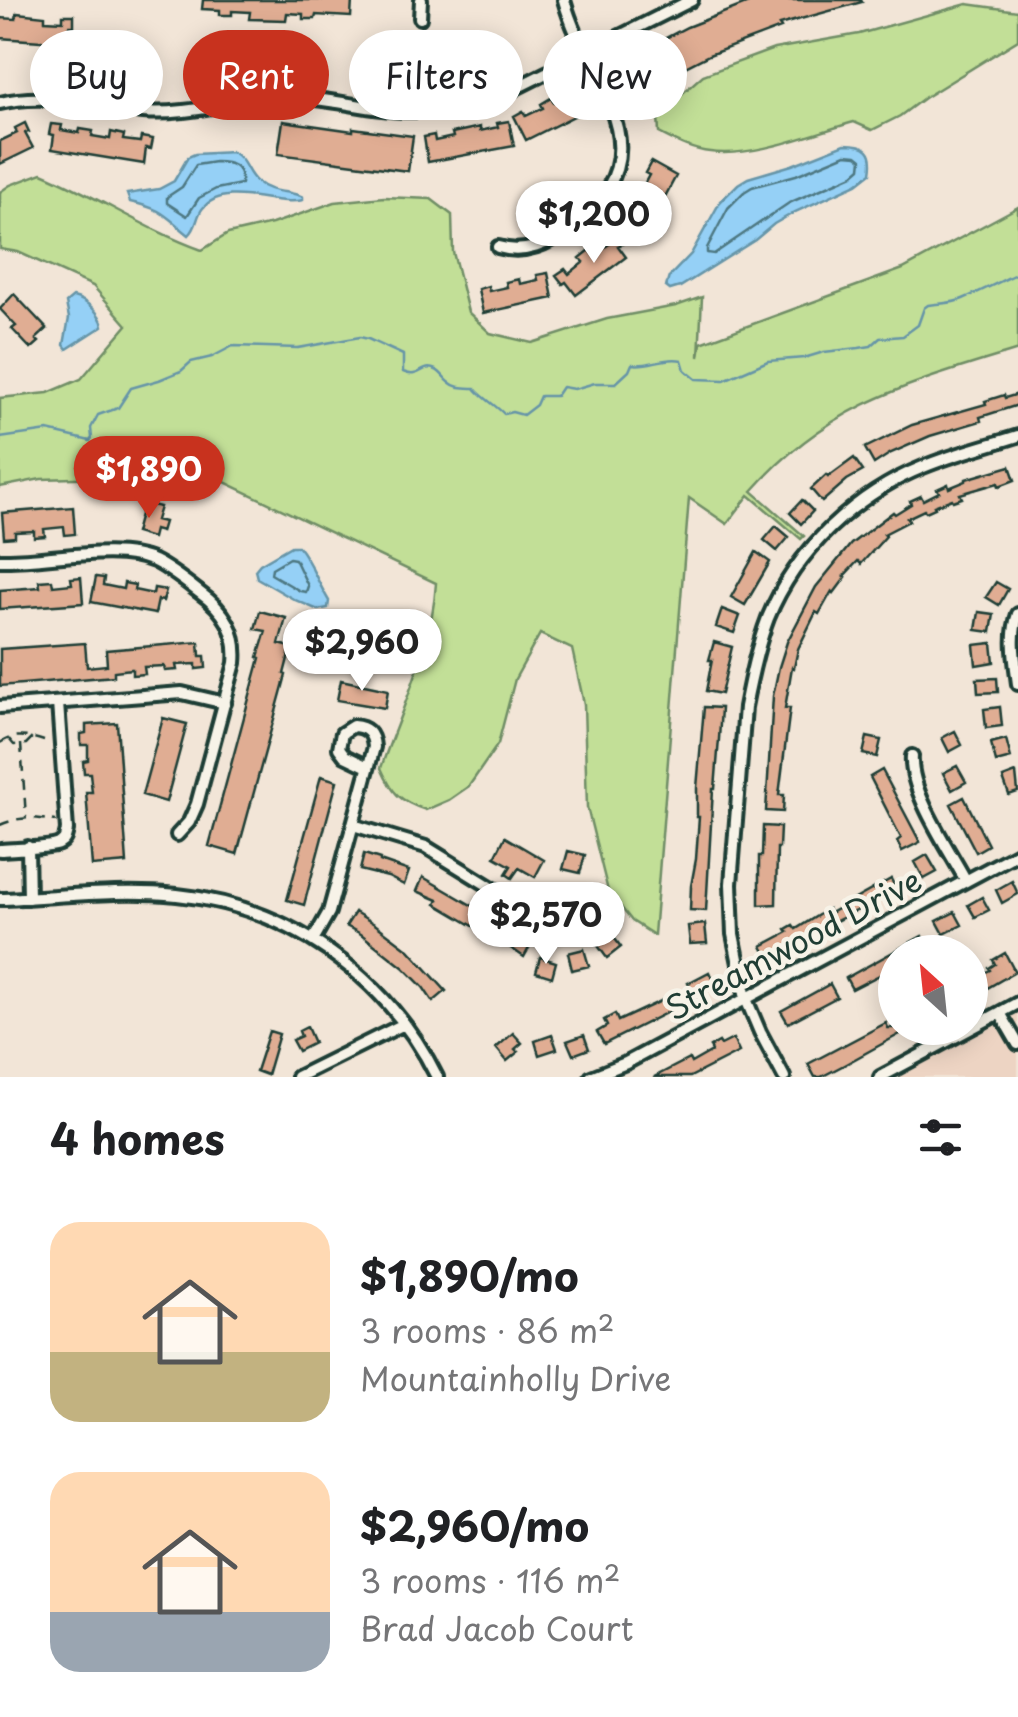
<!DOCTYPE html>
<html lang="en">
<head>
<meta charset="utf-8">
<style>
	body { margin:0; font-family:"Playpen Sans",sans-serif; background:#f6f6f6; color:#202124; height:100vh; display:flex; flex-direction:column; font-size:38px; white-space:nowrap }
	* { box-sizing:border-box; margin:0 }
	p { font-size:32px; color:#757577 }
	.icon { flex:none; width:55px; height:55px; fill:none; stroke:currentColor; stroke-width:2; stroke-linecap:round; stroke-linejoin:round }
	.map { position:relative; height:1077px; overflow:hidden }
	.details { display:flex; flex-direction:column; background:#fff; flex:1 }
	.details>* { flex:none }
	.banner { position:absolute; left:30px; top:30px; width:960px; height:90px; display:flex; gap:20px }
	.needle { width:65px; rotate:333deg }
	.buttons { position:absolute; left:878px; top:935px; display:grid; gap:20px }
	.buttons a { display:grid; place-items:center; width:110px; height:110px; border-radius:50%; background:#fff; box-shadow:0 5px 25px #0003; font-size:50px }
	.price { position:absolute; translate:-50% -85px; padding:0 22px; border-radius:35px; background:#fff; color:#222; font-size:32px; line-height:65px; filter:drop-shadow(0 2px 5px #0008) }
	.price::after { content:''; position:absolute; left:50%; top:60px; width:30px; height:22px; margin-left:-15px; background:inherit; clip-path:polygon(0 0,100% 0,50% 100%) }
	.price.active { background:#c8321e; color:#fff }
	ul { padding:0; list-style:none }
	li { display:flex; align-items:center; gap:30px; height:250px; padding:0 50px }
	li span { display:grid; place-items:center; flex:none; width:280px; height:200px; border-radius:30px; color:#555 }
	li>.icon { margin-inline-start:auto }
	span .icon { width:120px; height:120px; fill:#fffc; stroke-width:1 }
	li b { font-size:42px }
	h2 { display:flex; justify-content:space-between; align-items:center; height:120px; padding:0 50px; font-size:42px }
	.tag { padding:0 35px; border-radius:45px; background:#fff; box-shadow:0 5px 25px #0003; font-size:35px; line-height:90px }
	.tag.active { background:#c8321e; color:#fff }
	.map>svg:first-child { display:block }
</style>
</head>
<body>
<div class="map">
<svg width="1018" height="1077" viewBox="0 0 1018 1077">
	<rect width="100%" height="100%" fill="#f2e5d7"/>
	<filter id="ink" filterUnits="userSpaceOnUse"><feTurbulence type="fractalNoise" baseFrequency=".01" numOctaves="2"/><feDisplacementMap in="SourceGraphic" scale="20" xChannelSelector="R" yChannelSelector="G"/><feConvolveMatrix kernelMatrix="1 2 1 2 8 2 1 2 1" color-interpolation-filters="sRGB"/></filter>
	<g filter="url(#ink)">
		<path fill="#edd4c3" d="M1018,1013V1077H898Z"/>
		<path fill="#c2df97" stroke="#708e66" stroke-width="2.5" d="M967,4L1018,11V40L924,98L900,116L872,130L854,122C811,134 753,158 710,152C691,150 675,141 659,133L658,115L703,75L774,49L859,34Z
			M42,173C97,196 146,230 202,250L228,234L272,224L335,202L384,197L431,199L452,215L453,252L468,312L490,333L532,343L607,319L676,306L702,297L699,357L701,343L903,269L1018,207V350C912,383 829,403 752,491L804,536L801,539L749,495L727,524L689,498L654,935L632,921L608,891L587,807L584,704L572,649L540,634L515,679L498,744L469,786L449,800L426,810C399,801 392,793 381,768C402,707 432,648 436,583L208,474L41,479L0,487V398L48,393L81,379L127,325L93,286L18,252L0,249V192L10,185Z"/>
		<path fill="#95d0f6" stroke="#6695a8" stroke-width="2.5" d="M845,144C867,144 875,150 871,173L857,184L795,212L774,224L755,240L680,287L670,290L666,287L669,277L691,254L720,202L738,184L748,178L792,165Z
			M232,152C246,159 246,173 257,182C271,194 288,190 303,197V200C276,207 225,181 203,208C196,216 198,227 189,235C164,215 163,209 130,202L127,194L159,189L174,181L188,157L195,154Z
			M73,297C86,300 101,313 103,326L67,349L64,345L69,318L66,303Z
			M291,546H298C311,562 318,583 329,601L328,608L318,610L295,600L257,578L255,570L260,564Z"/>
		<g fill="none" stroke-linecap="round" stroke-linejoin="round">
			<path stroke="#4e7882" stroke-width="2.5" d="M846,154L857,155L862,159L861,168L853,175L789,203L714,254L707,253V248L728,208L744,192L752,187L796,175Z
				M215,162C230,162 243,165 241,184L216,189L199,198L187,216L167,203V197L182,187L196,165Z
				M289,558L295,559L308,586L306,592L300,591L271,574L272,568Z"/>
			<path stroke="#6695a8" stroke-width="2.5" d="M0,438L48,431L90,441L92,438L91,428L98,415L118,408L131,388L159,380L181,371L191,362L212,357L233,346L298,348L360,337L368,339L403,355V372C421,380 421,363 436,370C441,372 445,379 449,382C457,389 465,387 475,388C478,394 498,407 504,414L512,412L523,415L536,405L540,396H556L562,387L574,389L595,383H616L629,371L632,364C649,367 664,356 682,360L685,370L696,379L724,380L768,361L804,358L824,352L859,348L871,346L880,338L903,336L918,325L924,308L928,305C939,303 952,304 963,299C982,291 999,282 1018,273"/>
		</g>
		<path fill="#e0ad93" stroke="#1f3d34" stroke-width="2.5" d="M203,0H352L351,17L316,15L315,19H303V14L287,13L286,20L249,19L250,12L232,11V15H220V10L202,9Z
			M756,0H861L862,2L779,25L781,28L709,55L634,93L618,63L687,27Z
			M17,13L45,16V20L63,21V15H74V26H69L68,43L0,38V18L16,19Z
			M578,84L590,108L526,140L514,116L523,111L526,116L543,108L541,104L551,98L554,102L570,94L568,89Z
			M283,121L353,131V128L413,136L408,171L278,154Z
			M509,121L514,146L428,162L424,137L434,135L435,141L453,137L452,133L480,127V131L498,127L497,123Z
			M25,123L29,132L25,133L33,148L0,164V141L17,133L15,128Z
			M51,124L62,125L61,130L79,133L80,129L93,131L92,136L110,139L111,132L124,135L123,140L140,142L141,137L153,139L151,149L146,148L144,164L52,149L54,135L49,134Z
			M651,162L676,176L643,238L617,224L621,216L626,219L635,202L631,199L637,188L641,190L649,175L645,173Z
			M614,232L622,244L618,246L626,257L576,295L566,282L563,284L556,275L565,269L569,274L584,262L580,258L590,250L594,255L609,244L605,239Z
			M548,273L553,298L483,313L478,289L488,286L489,291L507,287L506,282L519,279L520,284L538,280L537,275Z
			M14,294L47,329L36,339L39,342L31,349L12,329L16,326L0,309Z
			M1018,394V405L980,417L981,421L930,436L891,453L874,464L865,448L912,425L986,404L985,401L1004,395L1005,398Z
			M854,458L863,471L847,480L822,502L811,489L826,475L828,477Z
			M1010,466L1015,480L999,486L998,483L960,494L962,498L953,501L952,499L934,506L935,508L926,512L924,510L907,518L909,521L884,534L886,536L861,564L858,561L844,576L846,577L834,593L832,591L819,614L816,612L798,649L794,668L792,667L785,708H790L779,795H784L783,812L766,811L773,696L779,667L787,642L816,587L851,544L893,512L895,514L911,504L910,501L921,496L923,500L939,492L937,489L948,484L949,488L966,481V479Z
			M802,500L813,511L801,524L790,513Z
			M143,503L160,507L156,520L164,522L161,532L154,530L152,538L135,533Z
			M73,507L75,534L65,535L64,527L44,529L45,536L34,537V531L15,532V537L4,538L2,513Z
			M776,526L789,537L777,551L764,540Z
			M756,552L770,562L745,605L731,597Z
			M81,577L83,603L0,609V590L40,587L39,581L52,580L53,586L72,584L71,578Z
			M96,577L104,578L103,585L123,589L124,583L135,585L134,590L153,594L154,588L166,590L163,601L158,600L155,614L91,602Z
			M996,582L1008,589L999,605L986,597Z
			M722,609L740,616L734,633L716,627Z
			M260,611L286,618L279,644L291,647L284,674L286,675L237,854L209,846L260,658L258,657L266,631L255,629Z
			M979,612L994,614L991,632L976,630Z
			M199,642L200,656H205L206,668L196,669V664L176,665L177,670L165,671L164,666L144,667L145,674L132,675V669L114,671V676L0,686V649L85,643L87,667L107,665L106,650Z
			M714,642L732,647L721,694L706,691L712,660H709Z
			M992,643L994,662L976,665L974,645Z
			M997,678L998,692L978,693L977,679Z
			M341,680L388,690L385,708L337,700Z
			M704,707L721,708L719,739L715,789H713L706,911L690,910L691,886L696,859L699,817H697V788Z
			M1000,707L1002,726L986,728L984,709Z
			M163,718L187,724L166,802L142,795Z
			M117,723L127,863L92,866L86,792H92L90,773H84L83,761L88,760V745H81V734L86,733V725Z
			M955,731L962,745L949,752L942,738Z
			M867,737L881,740L877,757L863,754Z
			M1006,739L1011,758L996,762L991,743Z
			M957,766L966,782L952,790L943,773Z
			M882,770L920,842L902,851L897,841L901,838L870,777Z
			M1016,773L1018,792L1009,795L1003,778Z
			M321,776L337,781L304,905L287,900Z
			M964,797L988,845L976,852L951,804Z
			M763,826L780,827L779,848H777L776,904L759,905V856H762Z
			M505,837L544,860L535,877L519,868L512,878L506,874L511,866L495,857Z
			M568,851L585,855L580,873L563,869Z
			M364,854L380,859V861L409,871L404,885L388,877L360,870Z
			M927,855L937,872L924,879L915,862Z
			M423,877L533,941L524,957L477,925L475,927L436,904L438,900L417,891Z
			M891,879L897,891L834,922L769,959L762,946L788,932L786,929L793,925L796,929L828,909L830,913Z
			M1012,881L1018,894L1002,903L996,890Z
			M982,897L989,910L975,917L968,905Z
			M355,912L376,925L409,950L446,991L433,1002L423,987L404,968L361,934L346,926Z
			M955,912L962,925L944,934L937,921Z
			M705,924L707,943L690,944L688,926Z
			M610,932L621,947L607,958L596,943Z
			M922,936L928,948L919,952H895V967L852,989L846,978Z
			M584,949L589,966L572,970L568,953Z
			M1005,953L1015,972L970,998V980L990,970L989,968L995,964L993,960Z
			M540,957L556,962L552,977L536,972Z
			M709,972L716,986L696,997L688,983Z
			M830,984L837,997L788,1023L781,1011Z
			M676,994L682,1005L604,1044L597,1032L607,1026L604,1020L615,1014L618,1021Z
			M886,1023L888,1028H911L844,1065L821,1077H815L808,1064Z
			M307,1027L314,1043L298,1051L292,1040L301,1036L299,1031Z
			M269,1031L279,1034L267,1075L256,1071Z
			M513,1033L522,1043L515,1049L518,1052L507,1061L496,1048Z
			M552,1035L557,1049L539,1055L535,1041Z
			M584,1035L589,1049L573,1055L567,1041Z
			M733,1039L739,1052L690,1077H654L689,1059L691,1063L712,1051L710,1047L719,1042L721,1045Z"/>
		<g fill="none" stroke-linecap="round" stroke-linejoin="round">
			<g stroke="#1f3d34" stroke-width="18">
				<path id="minor" d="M420,18L421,0
					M0,103C49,91 94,107 143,112C191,116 239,98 287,97C330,97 373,112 416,111C449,111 481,102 512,90L692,0
					M498,247C525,255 548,244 570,228C672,150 588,88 564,0
					M0,560C45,562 114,543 154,561C170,569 185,581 199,592C224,610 238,631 235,663L197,804L189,822L177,835
					M1018,614C1010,637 1015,660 1018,684
					M0,707L182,693L225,703
					M912,756C909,792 949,849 966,881
					M353,825L426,847L502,894L545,906L547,919L558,926L570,925L579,914C580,896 567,887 551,895L545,906
					M28,847L29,898
					M0,850C11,849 52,848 59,844C66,840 65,837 67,830L58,703
					M0,899C58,897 119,889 177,895C289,906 387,976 437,1077
					M313,940L329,912L374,747C373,733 367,727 353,726L342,733L339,748L345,756L368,767
					M1000,1013L1018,1044
					M297,1077L404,1024
					M591,1077L626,1063L1018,853
					M784,1077L760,1032L746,999L733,934L731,884L745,707C751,676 757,647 768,618C796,550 856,494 923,467C954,454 987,446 1018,436
					M880,1077L1018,1003"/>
			</g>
			<path stroke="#1f3d34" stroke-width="2.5" stroke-dasharray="10 8" stroke-linecap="butt" d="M9,739L14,745L26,744L33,737
				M0,743C17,731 33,738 51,743
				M21,744L26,817
				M0,825C24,815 32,818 56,821"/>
			<use href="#minor" stroke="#f7f3e8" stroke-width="10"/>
		</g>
	</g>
	<g text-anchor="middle" stroke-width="9" stroke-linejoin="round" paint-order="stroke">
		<g font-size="32" fill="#1f3d34" stroke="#f7f3e8">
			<text transform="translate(794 945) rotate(-28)" y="11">Streamwood Drive</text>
		</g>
	</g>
</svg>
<div class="buttons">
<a><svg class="needle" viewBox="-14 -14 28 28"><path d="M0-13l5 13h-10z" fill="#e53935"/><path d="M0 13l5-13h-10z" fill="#757577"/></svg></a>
</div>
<b class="price" style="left:594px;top:266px">$1,200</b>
<b class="price active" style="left:149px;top:521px">$1,890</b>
<b class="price" style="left:362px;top:694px">$2,960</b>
<b class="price" style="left:546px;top:967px">$2,570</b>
<div class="banner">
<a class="tag">Buy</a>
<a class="tag active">Rent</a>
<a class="tag">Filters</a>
<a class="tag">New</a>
</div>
</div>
<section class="details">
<h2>4 homes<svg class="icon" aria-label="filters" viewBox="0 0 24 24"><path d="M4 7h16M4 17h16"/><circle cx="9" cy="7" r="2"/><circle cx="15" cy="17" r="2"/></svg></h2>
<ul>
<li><span style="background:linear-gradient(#ffd9b3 65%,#c2b280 0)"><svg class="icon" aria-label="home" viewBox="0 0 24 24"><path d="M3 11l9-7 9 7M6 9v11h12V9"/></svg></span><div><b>$1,890/mo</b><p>3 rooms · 86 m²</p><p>Mountainholly Drive</p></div></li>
<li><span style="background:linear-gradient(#ffd9b3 70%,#9aa5b1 0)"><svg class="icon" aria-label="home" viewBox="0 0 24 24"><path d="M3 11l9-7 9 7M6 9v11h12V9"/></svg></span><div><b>$2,960/mo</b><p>3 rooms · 116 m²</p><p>Brad Jacob Court</p></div></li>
</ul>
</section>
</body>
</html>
